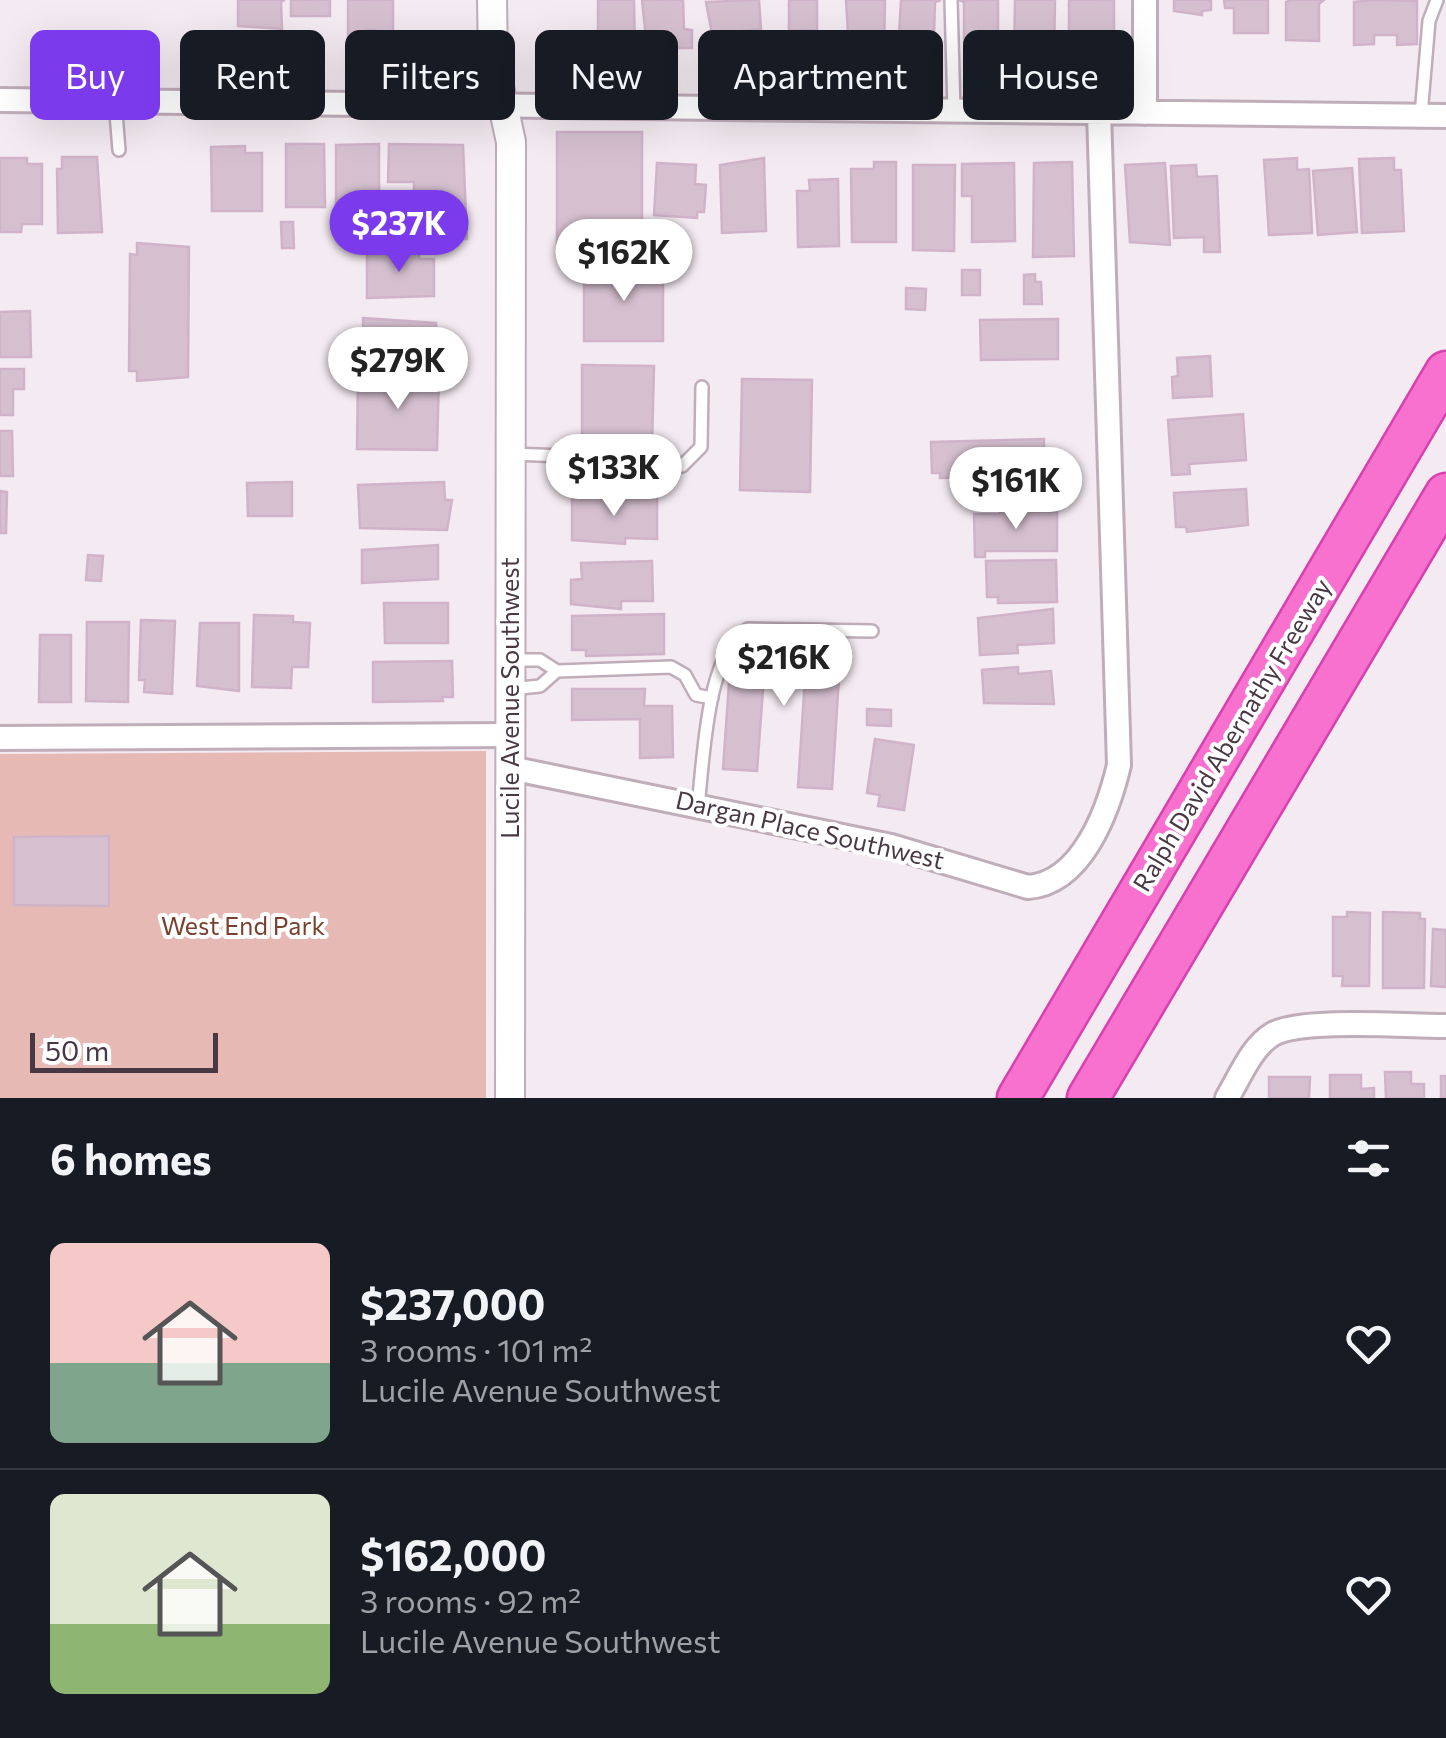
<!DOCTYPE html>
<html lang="en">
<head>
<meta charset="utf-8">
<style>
	body { margin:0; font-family:Commissioner,sans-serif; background:#20242c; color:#f1f3f6; height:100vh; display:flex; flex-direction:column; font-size:38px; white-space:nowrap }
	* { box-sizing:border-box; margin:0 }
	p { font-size:32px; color:#9ea1a6 }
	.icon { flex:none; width:55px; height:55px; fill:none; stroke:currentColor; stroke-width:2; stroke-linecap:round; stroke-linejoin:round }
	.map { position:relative; height:1098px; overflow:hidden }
	.drawer { display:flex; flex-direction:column; background:#171b24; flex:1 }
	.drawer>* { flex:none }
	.hud { position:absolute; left:30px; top:30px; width:1388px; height:90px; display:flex; gap:20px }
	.scale { position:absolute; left:30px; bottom:25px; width:188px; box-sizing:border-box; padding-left:10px; border:5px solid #483844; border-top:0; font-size:28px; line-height:35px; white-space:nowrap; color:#483844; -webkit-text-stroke:8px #fff; paint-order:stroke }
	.price { position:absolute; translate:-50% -85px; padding:0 22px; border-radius:35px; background:#fff; color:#222; font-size:32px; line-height:65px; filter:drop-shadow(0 2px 5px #0008) }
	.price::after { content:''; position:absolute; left:50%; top:60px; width:30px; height:22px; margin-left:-15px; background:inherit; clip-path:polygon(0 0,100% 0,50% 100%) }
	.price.on { background:#7c3aed; color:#fff }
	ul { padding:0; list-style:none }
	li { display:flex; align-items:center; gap:30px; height:250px; padding:0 50px }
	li+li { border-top:2px solid #363941 }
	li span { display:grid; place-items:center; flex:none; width:280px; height:200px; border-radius:15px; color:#555 }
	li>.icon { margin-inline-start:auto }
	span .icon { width:120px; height:120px; fill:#fffc; stroke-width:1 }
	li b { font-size:42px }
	h2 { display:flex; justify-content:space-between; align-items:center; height:120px; padding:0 50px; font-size:42px }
	.pill { padding:0 35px; border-radius:15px; background:#171b24; box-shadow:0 10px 40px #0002; font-size:35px; line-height:90px }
	.pill.on { background:#7c3aed; color:#fff }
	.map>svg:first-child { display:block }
</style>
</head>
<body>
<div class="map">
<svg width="1446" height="1098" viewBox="0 0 1446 1098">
	<rect width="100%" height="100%" fill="#f4eaf1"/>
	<path fill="#e7b9b5" d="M486,751V1098H0V754Z"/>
	<path fill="#d6c0d0" stroke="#d0b3c9" stroke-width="2.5" d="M238,0H285L281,2L282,29L238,26Z
		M291,0H330V16H291Z
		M348,0H393V41H375V30H366V40H348Z
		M598,0H634L635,56L598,57Z
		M642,0H683L684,29L692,30V48H647Z
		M759,0L761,29L712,34L706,2Z
		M789,0H817V30L789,31Z
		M846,0H885L884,50H849Z
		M901,0H941L935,2L934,36L899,35Z
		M959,0H998V42H964V2Z
		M1015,0H1055L1054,59H1014Z
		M1069,0H1114V59L1069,58Z
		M1174,0H1211V10L1202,11V15L1174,11Z
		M1224,0H1268V33H1234V8H1225Z
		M1291,0H1324L1319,4V41L1286,40V2Z
		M1374,0L1417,1V44L1397,45V35H1374V44L1354,45V2Z
		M557,132H642V246H557Z
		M286,144H324L325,207H286Z
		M379,144V216H336V145Z
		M389,144L463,145L467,239L411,238L409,194H414V182H388Z
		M245,146V153H262V211H212L211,147Z
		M62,157H97L102,232L58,233L57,169H62Z
		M0,158H27V164H42V224H22L21,232H0Z
		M764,158L766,231L722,233L720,165Z
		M1297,158V170L1309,169L1312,233L1269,235L1264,160Z
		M1394,158V170H1401L1404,231L1362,233L1359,159Z
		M874,162H896V242H852L851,169H874Z
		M1072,162L1074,256L1033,257L1034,163Z
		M657,163L696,165L695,184L706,185L704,212H697V218L654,215Z
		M1014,163L1015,241L972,242V196H962V164Z
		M1165,163L1170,245L1130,242L1125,165Z
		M913,165H955L954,251L913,250Z
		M1196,165L1197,177L1217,176L1220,252H1204V237L1174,238L1171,166Z
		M1352,168L1357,232L1318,235L1313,171Z
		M838,179L839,246L798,247L797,191H810L809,180Z
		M281,222H293L294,248H282Z
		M137,243L189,247L188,377L137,381V371H129L130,254L137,255Z
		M419,252V259H434V296L367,298V253Z
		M584,267H663V341H584Z
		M962,270H980V295H962Z
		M1035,274V282H1041L1042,304H1024V275Z
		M906,288L926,289L925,310L906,309Z
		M30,311L31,357H0V312Z
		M363,318L436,323L437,357L364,353Z
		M1058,319V359L981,360L980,320Z
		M1210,356L1212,396L1173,398L1172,377L1178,376L1177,358Z
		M582,365L654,366L652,446L582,445Z
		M0,369H24V389H13V415H0Z
		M358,375L439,376L437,450L357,449Z
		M742,379L812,380L810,492L740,490Z
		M1243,414L1246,460L1189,464L1190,474L1172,475L1168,420Z
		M0,431H12L13,476H0Z
		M1044,439V476L940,478V473H932L931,442Z
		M292,482V516H248L247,483Z
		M444,482L445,500H452L447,530L360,528L358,485Z
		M1246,489L1248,525L1187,532L1186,527H1176L1174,493Z
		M0,491L7,492L6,533H0Z
		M572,497H657V539L625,538V544L572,540Z
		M1000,510L1057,512V551H985V557H975L974,514H1000Z
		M438,545V579L362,583V550Z
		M88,555L103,556L101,581L86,580Z
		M1056,560L1057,602L998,603V597H987L986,561Z
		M652,561L653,601H621V609L571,604V580L582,579L581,563Z
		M384,603H448V643H385Z
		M1053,609L1054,643L1017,645L1018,653L980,655L978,618Z
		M664,614V654L586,656V650H572V616Z
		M254,615L293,616V622L310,623L308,667H292L291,688L252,687Z
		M141,620L175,621L172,694L144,692L145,680H139Z
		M87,622H129L128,702L86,701Z
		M200,623H239V691L197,686Z
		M40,635H71V702H39Z
		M746,640L812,645L811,659L840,661L832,789L798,787L805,678L764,676L757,771L723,769L730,669L744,670Z
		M452,661L453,697H442L443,701L373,702V662Z
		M1018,667V674L1051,671L1054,704L984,703L982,670Z
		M572,689H645L644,706H672L673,757L640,758V719L572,720Z
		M867,709L891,710V726L867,725Z
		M875,739L914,745L904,810L878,806L880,795L867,793Z
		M109,836V906L14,905V837Z
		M1347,912L1370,913L1369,986H1342L1343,976H1333V917H1347Z
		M1383,912L1420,913V919H1425L1424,988H1383Z
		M1433,929L1446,930V987L1431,986Z
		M1385,1072H1411V1084H1424V1098H1386Z
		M1330,1075H1361V1089L1374,1088V1098H1330Z
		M1441,1076H1446V1098H1441Z
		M1269,1077H1310L1309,1098H1269Z"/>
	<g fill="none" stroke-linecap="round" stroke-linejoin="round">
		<g stroke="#c0adba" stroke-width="16">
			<path id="service" d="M951,0L954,110
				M115,101L119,150
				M1421,115L1429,21L1437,0
				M510,454L649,459L682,466L701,447L702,387
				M557,671L671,667L685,675L696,695L712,698
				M510,689L540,686L557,671L540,660H512
				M698,805C704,758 706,653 748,629L872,631"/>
		</g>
		<g stroke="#c0adba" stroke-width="28">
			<path id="minor" d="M0,100L1446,116
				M1145,113V0
				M0,738L510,735
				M510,768L891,846L1028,887C1082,883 1108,811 1119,765L1099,112
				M1227,1098C1240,1077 1251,1047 1273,1034C1302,1018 1408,1026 1446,1026"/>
		</g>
		<g stroke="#c0adba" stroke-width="32">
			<path id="tertiary" d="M492,0L493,59L511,142L510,1098"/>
		</g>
		<g stroke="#d840ae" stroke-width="45">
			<path id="motorway" d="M1018,1098L1446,372
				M1088,1098L1446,494"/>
		</g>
		<use href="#service" stroke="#fff" stroke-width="11"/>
		<use href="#minor" stroke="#fff" stroke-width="22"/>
		<use href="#tertiary" stroke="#fff" stroke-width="28"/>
		<use href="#motorway" stroke="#f871ce" stroke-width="40"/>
	</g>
	<g text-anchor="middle" stroke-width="8" stroke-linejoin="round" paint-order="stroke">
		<g font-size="25" fill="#483844" stroke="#fff">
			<text transform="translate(510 698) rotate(-90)" y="9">Lucile Avenue Southwest</text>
			<text transform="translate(1232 735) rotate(-59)" y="9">Ralph David Abernathy Freeway</text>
			<text transform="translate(810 830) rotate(13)" y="9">Dargan Place Southwest</text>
		</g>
		<g font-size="25" fill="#79412d" stroke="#fff">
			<text x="243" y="935">West End Park</text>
		</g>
	</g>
</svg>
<div class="scale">50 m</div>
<b class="price on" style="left:399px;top:275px">$237K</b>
<b class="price" style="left:624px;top:304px">$162K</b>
<b class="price" style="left:398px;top:412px">$279K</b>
<b class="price" style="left:614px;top:519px">$133K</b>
<b class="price" style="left:1016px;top:532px">$161K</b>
<b class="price" style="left:784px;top:709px">$216K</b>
<div class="hud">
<a class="pill on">Buy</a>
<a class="pill">Rent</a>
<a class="pill">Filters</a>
<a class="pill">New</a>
<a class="pill">Apartment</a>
<a class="pill">House</a>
</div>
</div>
<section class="drawer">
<h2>6 homes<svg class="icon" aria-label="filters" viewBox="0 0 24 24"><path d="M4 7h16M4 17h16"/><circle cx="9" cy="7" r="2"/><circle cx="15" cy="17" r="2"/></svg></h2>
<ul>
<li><span style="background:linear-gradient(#f6c9c9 60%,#7fa58c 0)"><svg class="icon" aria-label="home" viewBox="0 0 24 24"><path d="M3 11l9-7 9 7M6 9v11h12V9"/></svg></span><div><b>$237,000</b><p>3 rooms · 101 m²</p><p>Lucile Avenue Southwest</p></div><svg class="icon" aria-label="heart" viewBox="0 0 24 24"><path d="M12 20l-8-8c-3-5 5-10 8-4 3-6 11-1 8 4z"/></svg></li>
<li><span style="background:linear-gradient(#dfe7d0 65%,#8fb573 0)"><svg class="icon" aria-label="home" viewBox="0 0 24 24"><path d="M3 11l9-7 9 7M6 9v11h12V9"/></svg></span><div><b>$162,000</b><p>3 rooms · 92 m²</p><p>Lucile Avenue Southwest</p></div><svg class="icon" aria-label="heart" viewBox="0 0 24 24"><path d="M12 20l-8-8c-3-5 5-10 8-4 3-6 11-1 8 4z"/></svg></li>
</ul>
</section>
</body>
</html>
